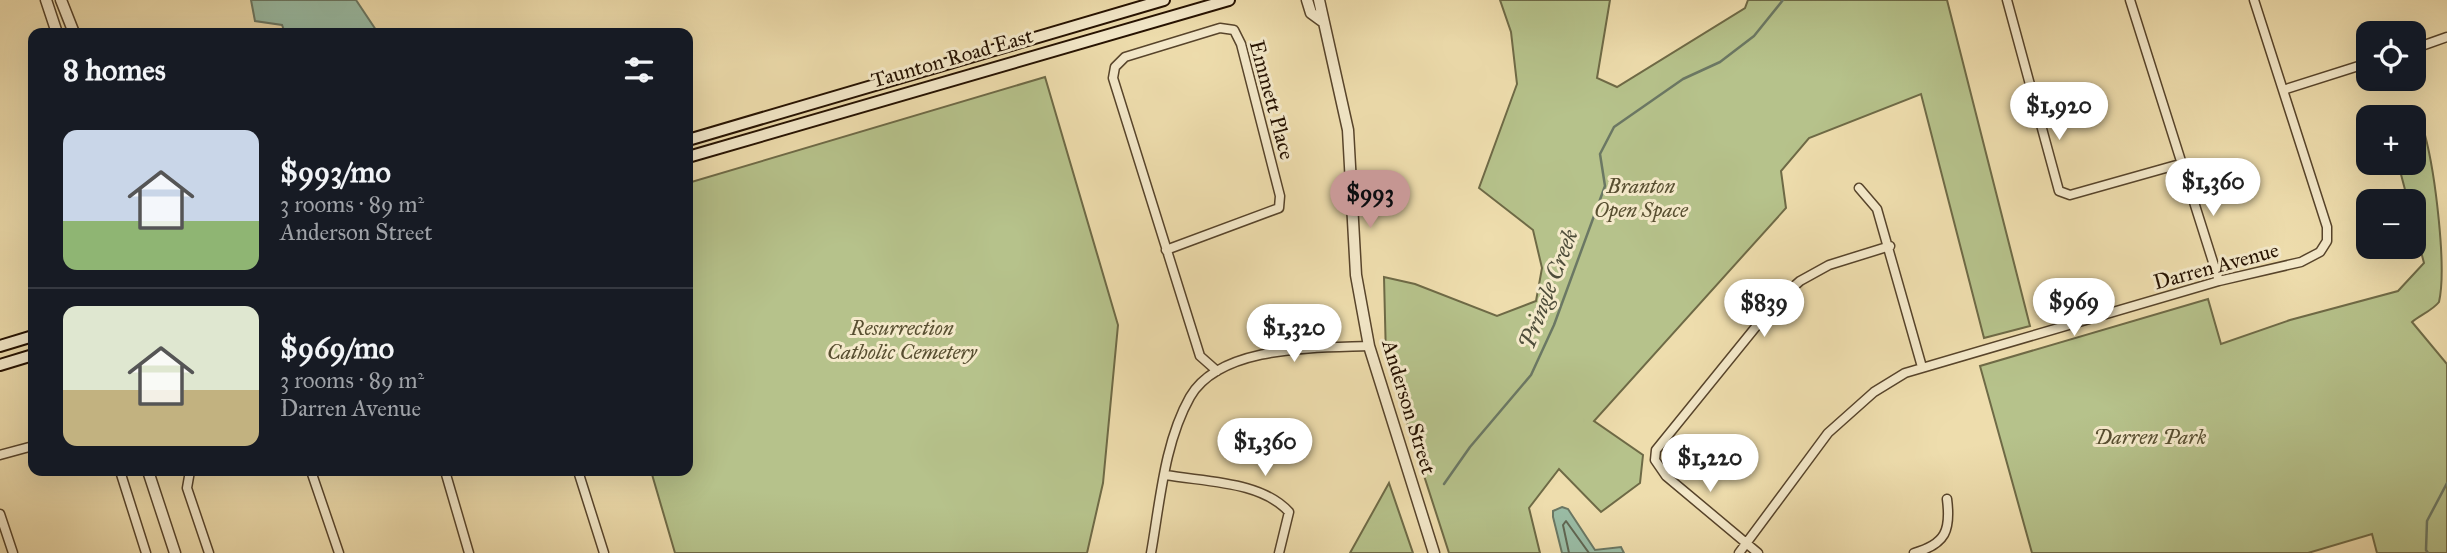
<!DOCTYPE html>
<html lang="en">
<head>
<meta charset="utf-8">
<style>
	body { margin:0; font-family:"IM FELL Great Primer",serif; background:#242831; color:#f1f3f6; height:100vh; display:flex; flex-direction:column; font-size:26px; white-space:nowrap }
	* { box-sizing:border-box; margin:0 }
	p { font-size:23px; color:#9ea1a6 }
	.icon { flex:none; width:38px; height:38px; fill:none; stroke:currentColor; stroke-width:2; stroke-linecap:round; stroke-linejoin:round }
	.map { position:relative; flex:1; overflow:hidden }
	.side { position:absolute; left:28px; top:28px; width:665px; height:448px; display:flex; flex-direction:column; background:#171b24; border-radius:14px; box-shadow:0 7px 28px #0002 }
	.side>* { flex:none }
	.buttons { position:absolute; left:2356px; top:21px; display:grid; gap:14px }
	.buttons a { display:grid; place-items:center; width:70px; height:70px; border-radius:14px; background:#171b24; box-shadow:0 7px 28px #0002; font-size:35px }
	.price { position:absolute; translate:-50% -60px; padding:0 16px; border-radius:24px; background:#fff; color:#222; font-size:23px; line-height:46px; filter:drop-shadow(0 2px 4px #0008) }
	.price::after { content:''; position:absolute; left:50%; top:42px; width:21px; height:16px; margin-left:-10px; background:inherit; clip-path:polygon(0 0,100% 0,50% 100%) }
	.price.on { background:#c59692; color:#111 }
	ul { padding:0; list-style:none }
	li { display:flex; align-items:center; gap:21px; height:175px; padding:0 35px }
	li+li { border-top:2px solid #363941 }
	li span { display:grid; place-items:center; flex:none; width:196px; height:140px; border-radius:14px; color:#555 }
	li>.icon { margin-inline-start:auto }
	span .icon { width:84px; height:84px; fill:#fffc; stroke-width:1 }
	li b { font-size:30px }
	h2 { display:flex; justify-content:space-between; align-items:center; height:84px; padding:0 35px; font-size:30px }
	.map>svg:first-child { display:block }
</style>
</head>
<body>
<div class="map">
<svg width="2447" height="553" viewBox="0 0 2447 553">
	<rect width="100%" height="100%" fill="#eeddad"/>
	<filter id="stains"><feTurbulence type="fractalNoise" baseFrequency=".00286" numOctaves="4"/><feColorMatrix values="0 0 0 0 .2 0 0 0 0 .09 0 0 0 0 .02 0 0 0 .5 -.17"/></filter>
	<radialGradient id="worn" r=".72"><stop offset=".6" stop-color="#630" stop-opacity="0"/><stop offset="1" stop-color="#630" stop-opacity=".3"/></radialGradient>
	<path fill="#b6c28b" stroke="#6e6a46" stroke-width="2" d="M1500,0H1610L1597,78L1617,87L1745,8L1748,0H1947L2030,326L1984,338L1921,94L1809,138L1781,171L1786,208L1594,421L1643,455L1640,483L1601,512L1559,469L1529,508L1540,553H1449L1386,358L1384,277L1415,284L1497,316L1536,301L1542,268L1533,230L1479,188L1517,84L1511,32Z
		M1045,77L1118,325L1103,483L1087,553H675L651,471H688V183Z
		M2425,135C2435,173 2447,267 2439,302C2433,310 2419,316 2412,322L2447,364V553H2377L2372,534L2308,553H2032L1980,366L2208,299L2221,344L2290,320L2398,291L2424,263L2413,221V201H2408L2398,163H2413V138Z
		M1389,483L1413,553H1350Z"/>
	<path fill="#9abda6" stroke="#6b7864" stroke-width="2" d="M251,0H356L378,33H285L282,25L255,21Z
		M1562,507L1568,509L1595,550L1621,547L1624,553H1562L1553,517V511Z"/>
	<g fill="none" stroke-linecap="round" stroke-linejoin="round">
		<path stroke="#606753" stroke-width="2" d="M1569,553L1563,525L1566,521L1589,553"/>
		<path stroke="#6b7864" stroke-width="2.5" d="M1444,484L1470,447L1531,375L1554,325L1605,186L1600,154L1614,127L1683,79L1720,62L1754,36L1783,0
			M2428,553L2426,550L2427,521L2447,483"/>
		<g stroke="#57442b" stroke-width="11">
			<path id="minor" d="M2007,0L2059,191L2070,195L2180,164
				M2130,0L2219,281
				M2413,49L2447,37
				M2283,90L2368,63
				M1859,188L1877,209L1922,367
				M1166,250L1279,208L1280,196L1241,44L1234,30L1220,28L1125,57L1115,67L1113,78L1200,356L1217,371
				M0,455L33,446
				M120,471L146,553
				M190,471L187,488L209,553
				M311,471L339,553
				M445,471L469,553
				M578,471L604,553
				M1166,475C1205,482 1261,481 1289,512L1279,553
				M0,514L13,553
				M1151,553C1160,503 1164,443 1190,397C1220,345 1317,348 1369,346
				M1739,553L1828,433L1874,392L1905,373L2219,281L2301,262L2320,252L2327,241V227L2254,0
				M1758,553L1666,476L1655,460L1656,450L1776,302L1800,281L1829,265L1890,246
				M1914,553C1946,544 1951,530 1947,499"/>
		</g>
		<g stroke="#57442b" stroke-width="13">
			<path id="tertiary" d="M46,0L57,33
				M61,0L74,33
				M1307,0L1311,13L1322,21
				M1319,0L1348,130L1356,275L1369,346L1434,553
				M148,471L175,553"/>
		</g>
		<g stroke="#251100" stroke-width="14">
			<path id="secondary" d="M688,140L1164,0
				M688,157L1229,0
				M0,346L33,336
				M0,365L33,355"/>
		</g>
		<use href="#minor" stroke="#f4e9ca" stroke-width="8"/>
		<use href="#tertiary" stroke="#f4e9ca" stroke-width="10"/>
		<use href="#secondary" stroke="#f4e9ca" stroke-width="10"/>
	</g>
	<g text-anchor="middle" stroke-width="6" stroke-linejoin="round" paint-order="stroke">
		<g font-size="21" fill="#251100" stroke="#f4e9ca">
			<text transform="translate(952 58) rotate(-16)" y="7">Taunton Road East</text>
			<text transform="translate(1272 100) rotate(75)" y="7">Emmett Place</text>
			<text transform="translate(2216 266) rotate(-15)" y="7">Darren Avenue</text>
			<text transform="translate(1409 407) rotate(73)" y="7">Anderson Street</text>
		</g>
		<g font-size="21" font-style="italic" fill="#584f31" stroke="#f4e9ca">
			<text x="1641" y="193">Branton<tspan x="1641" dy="24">Open Space</tspan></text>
			<text x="902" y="335">Resurrection<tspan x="902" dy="24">Catholic Cemetery</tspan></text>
			<text x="2150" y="444">Darren Park</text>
		</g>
		<g font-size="23" font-style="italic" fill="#4e4d3a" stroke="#f4e9ca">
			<text transform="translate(1548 289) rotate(-69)" y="8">Pringle Creek</text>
		</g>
	</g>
	<rect width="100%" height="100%" filter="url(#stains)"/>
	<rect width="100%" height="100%" fill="url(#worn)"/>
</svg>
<div class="buttons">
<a><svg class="icon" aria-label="locate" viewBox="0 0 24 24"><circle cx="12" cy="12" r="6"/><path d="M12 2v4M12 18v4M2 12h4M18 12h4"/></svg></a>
<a>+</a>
<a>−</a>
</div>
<b class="price" style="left:2059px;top:142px">$1,920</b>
<b class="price" style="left:2213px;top:218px">$1,360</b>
<b class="price on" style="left:1370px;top:230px">$993</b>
<b class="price" style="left:2074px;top:338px">$969</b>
<b class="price" style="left:1764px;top:339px">$839</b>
<b class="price" style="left:1294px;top:364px">$1,320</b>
<b class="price" style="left:1265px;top:478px">$1,360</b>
<b class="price" style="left:1710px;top:494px">$1,220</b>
<section class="side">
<h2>8 homes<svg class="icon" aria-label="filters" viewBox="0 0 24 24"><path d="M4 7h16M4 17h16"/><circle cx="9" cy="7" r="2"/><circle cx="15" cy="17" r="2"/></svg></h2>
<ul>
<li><span style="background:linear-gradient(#c9d6e8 65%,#8fb573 0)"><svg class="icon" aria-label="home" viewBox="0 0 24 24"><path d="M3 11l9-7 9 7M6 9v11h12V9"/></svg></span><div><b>$993/mo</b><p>3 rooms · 89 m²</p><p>Anderson Street</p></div></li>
<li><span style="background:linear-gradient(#dfe7d0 60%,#c2b280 0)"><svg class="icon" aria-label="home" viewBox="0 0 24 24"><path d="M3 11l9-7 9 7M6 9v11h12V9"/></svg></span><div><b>$969/mo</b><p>3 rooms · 89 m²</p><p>Darren Avenue</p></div></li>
</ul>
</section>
</div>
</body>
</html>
